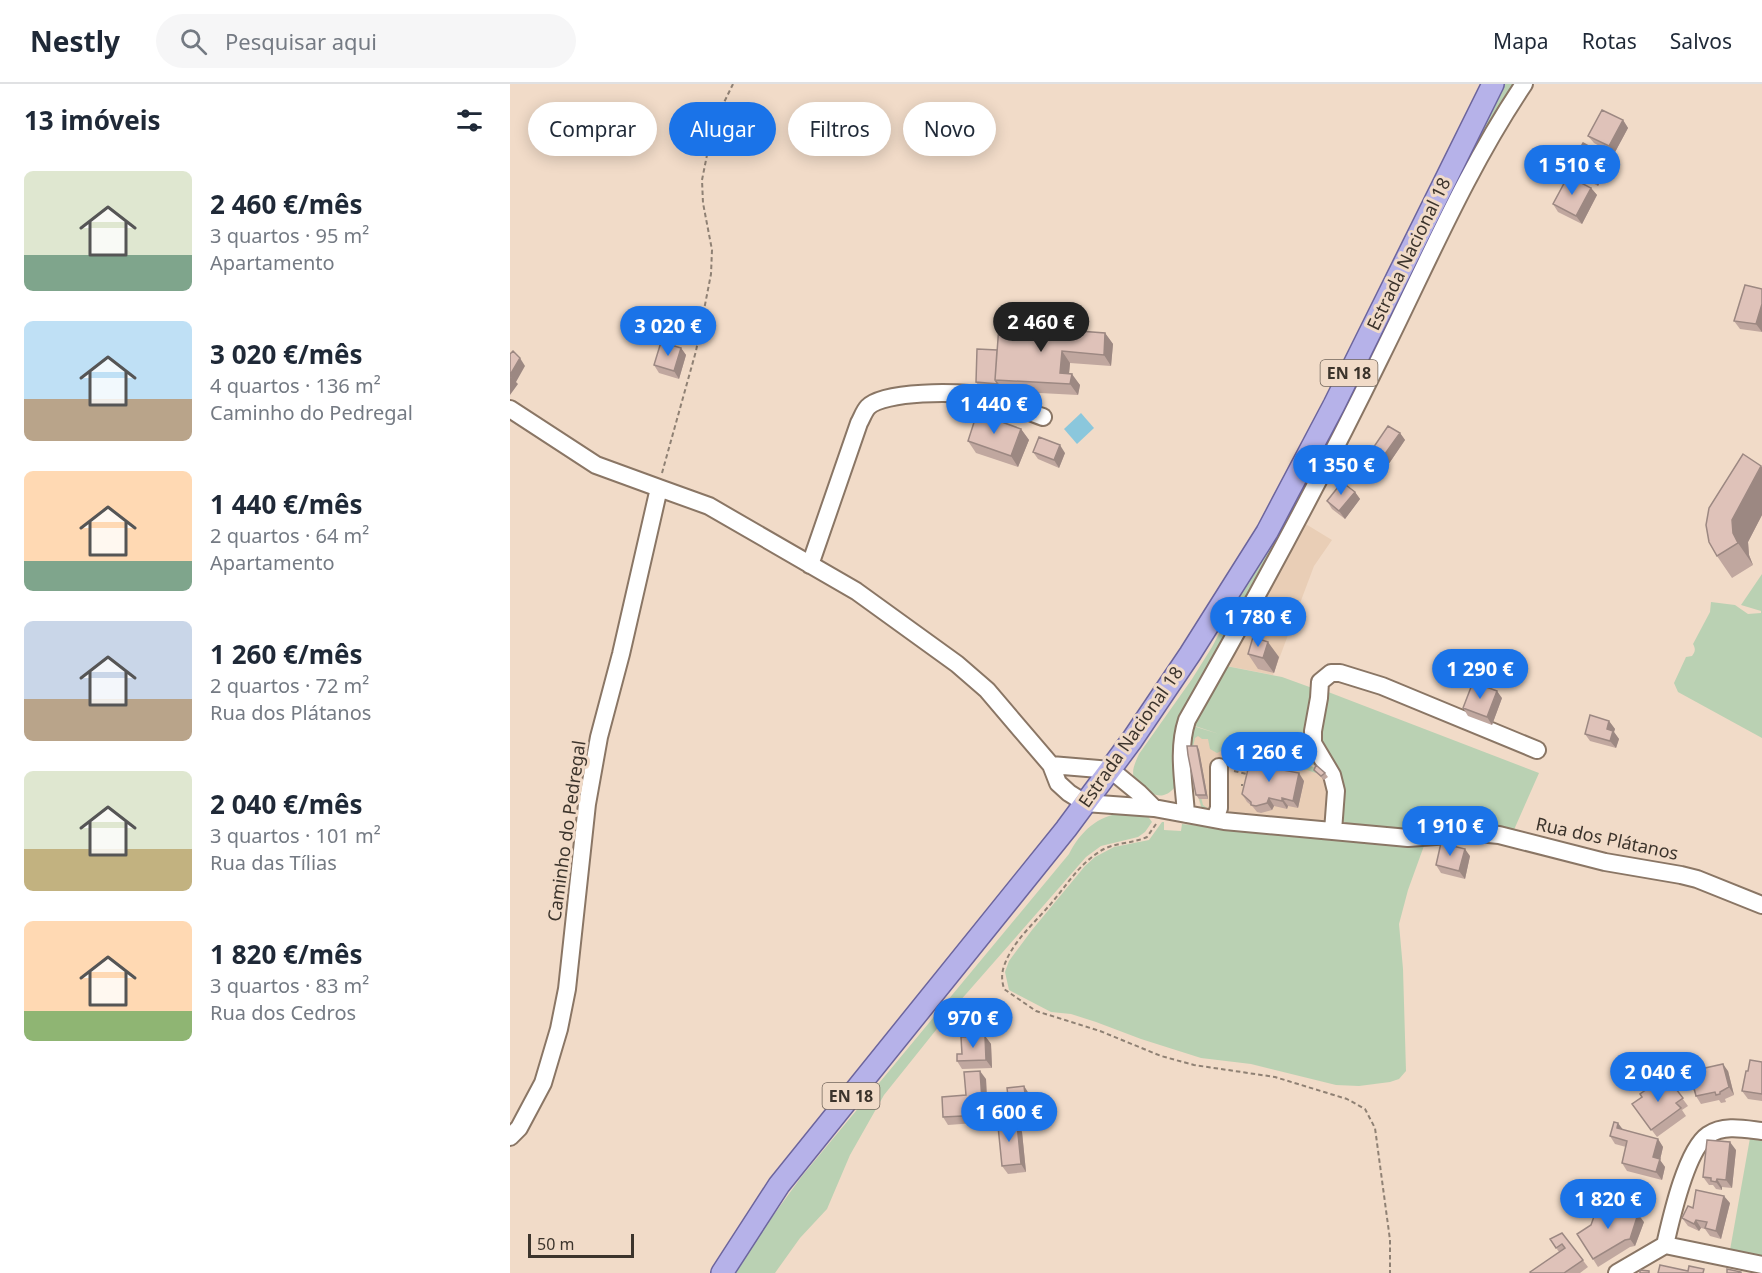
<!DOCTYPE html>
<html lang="pt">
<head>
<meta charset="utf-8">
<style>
	body { margin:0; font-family:"Noto Sans",sans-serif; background:#f6f6f7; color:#1f2937; height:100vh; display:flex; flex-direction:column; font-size:22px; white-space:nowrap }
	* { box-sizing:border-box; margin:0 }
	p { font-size:20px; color:#747a83 }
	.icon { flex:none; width:33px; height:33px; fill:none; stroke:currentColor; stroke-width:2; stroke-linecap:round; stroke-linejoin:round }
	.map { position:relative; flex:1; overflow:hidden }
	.drawer { display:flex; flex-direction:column; background:#fff; width:510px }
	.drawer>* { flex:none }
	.banner { position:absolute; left:18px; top:18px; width:570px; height:54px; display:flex; gap:12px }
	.scale { position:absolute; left:18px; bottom:15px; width:106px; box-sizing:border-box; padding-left:6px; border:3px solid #3c342c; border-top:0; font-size:16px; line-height:21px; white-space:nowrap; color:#3c342c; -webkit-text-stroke:4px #f1dbc8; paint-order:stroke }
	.price { position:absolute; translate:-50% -51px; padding:0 14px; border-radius:21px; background:#1a73e8; color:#fff; font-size:20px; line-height:39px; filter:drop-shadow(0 2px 3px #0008) }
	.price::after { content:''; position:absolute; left:50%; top:36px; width:18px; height:14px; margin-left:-9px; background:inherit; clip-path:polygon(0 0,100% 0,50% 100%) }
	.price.current { background:#222; color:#fff }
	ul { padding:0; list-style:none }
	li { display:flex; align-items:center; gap:18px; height:150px; padding:0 24px }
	li span { display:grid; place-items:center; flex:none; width:168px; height:120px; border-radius:9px; color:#555 }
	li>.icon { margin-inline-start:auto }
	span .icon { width:72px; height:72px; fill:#fffc; stroke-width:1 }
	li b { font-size:26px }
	h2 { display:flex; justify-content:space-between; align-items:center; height:72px; padding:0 24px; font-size:26px }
	.tag { padding:0 21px; border-radius:27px; background:#fff; box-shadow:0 3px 15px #0003; font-size:21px; line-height:54px }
	.tag.current { background:#1a73e8; color:#fff }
	header { display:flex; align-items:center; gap:36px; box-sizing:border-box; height:84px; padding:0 30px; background:#fff; border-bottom:2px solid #e0e1e3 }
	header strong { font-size:28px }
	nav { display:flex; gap:33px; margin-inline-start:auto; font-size:21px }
	.search { width:420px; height:54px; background:#f6f6f7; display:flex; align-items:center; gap:15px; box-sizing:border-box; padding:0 21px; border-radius:33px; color:#747a83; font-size:22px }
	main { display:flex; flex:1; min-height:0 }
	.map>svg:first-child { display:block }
</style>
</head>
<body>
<header>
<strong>Nestly</strong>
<div class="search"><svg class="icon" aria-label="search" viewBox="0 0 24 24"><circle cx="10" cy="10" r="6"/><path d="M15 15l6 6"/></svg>Pesquisar aqui</div>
<nav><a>Mapa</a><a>Rotas</a><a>Salvos</a></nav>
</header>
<main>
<section class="drawer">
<h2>13 imóveis<svg class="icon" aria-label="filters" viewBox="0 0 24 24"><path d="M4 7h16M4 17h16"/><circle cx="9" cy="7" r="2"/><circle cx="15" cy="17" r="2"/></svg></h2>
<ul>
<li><span style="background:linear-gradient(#dfe7d0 70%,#7fa58c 0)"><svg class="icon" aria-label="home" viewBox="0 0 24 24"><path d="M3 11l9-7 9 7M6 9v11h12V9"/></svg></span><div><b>2 460 €/mês</b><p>3 quartos · 95 m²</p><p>Apartamento</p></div></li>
<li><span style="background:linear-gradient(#bfe0f5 65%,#b9a48a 0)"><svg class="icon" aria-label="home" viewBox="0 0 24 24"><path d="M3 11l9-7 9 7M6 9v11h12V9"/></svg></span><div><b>3 020 €/mês</b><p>4 quartos · 136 m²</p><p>Caminho do Pedregal</p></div></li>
<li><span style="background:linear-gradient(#ffd9b3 75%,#7fa58c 0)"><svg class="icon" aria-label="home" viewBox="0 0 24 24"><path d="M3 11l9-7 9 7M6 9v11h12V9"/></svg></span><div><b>1 440 €/mês</b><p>2 quartos · 64 m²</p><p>Apartamento</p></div></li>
<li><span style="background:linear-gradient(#c9d6e8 65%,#b9a48a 0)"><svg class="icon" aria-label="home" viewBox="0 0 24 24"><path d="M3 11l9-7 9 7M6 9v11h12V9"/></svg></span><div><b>1 260 €/mês</b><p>2 quartos · 72 m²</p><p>Rua dos Plátanos</p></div></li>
<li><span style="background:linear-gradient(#dfe7d0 65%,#c2b280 0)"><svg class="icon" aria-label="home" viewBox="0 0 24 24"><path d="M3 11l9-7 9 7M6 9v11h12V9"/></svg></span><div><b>2 040 €/mês</b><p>3 quartos · 101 m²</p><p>Rua das Tílias</p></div></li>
<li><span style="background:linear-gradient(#ffd9b3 75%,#8fb573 0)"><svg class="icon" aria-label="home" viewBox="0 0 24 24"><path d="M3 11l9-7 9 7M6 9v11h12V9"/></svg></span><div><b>1 820 €/mês</b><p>3 quartos · 83 m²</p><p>Rua dos Cedros</p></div></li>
</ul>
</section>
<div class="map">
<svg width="1252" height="1189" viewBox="0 0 1252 1189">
	<rect width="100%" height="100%" fill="#f1dbc8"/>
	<path fill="#e9ceb6" d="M794,439L822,456L804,482L763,591L717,582Z
		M683,643L807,684L817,692L818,737H788L693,727L690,721L680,675Z"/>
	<path fill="#bad1b3" d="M990,0H1005L770,458L669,635L664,651L665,703C656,714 646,714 635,705C631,702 626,699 624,694C621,686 626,677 629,670L682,595L702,563L763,447Z
		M1252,490V654L1168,608L1164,599L1176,573L1182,572C1185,568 1186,565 1183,560L1200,528L1201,518L1225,521L1238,530L1251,529V527L1231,521Z
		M716,582L772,593L805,605L814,684L781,675L808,685L806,689L734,665L723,668L717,664L707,669L700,665L698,655H692L688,652L685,654L683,663L691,713L693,721L700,726L692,725C684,698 677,670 683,642L709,650L682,641Z
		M813,606L1029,689L1003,748L877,746L827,737L809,663Z
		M613,729L637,731L642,738L635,748L628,753L591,762L576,773L442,926L374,1011L340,1071L317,1125L290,1154L265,1189H221L292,1092L559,770C570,748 588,731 613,729Z
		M652,738H654V746L671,747L672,740L738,747L915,759L898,806L889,840L893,885L896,987L889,995L880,998L849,1002L826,1001L741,980L691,974L631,955L586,938L561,930L541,928L499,906L495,888L499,877L522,846L575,782L585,773L604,763L639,756Z
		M1240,1054L1252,1056V1172L1220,1166Z"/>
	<path fill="#8bc7dc" d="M571,329L584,344L567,360L554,345Z"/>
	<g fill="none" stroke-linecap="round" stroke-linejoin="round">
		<g stroke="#8a7665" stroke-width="20">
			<path id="minor" d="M0,325L86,381L149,404
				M300,481L349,339C352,334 354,327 358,323C373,307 450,307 472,312C493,316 513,326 533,333
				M541,681L601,686L629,709L644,724
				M676,730C674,699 667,666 677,636C745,517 810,397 870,274C916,182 956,86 1014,0
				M705,735L709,724V683
				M823,747L826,707L822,691L803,659V647L809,614L810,598L821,589H830L872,602L1027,666
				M0,1053L9,1044L33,999L49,945L57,905L77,720L89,653L111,570L149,404L199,422L346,507L447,580L477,606L511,646L541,681L548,699L559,709L575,719L644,724L714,737L898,754L968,749L989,751L1095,778L1171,791L1187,795L1252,821
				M1155,1161C1161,1135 1176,1066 1198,1051C1214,1040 1235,1045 1252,1047
				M1107,1189L1155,1161L1252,1181"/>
		</g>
		<g stroke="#6c659d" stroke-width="24">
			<path id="major" d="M212,1189L269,1101L556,745L622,656L680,570L757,448L824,321L983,0"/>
		</g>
		<path stroke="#8f8174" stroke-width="2" stroke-dasharray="4.5 3" stroke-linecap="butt" d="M152,389L186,267L201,190L202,166L193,119L192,96L203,41L223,0
			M724,687L737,690
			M731,701H733
			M646,740L637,753C622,760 603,758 589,768C570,780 558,799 544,816C527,837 503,856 494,882C491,891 492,897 494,905L526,927L590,947L651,972L684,981L765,993L837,1015L855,1025L865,1044L880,1156V1189"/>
		<use href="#minor" stroke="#fff" stroke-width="16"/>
		<use href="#major" stroke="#b6b2e9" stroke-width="21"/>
	</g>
	<path fill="#c0a79f" d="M1113,36L1118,44L1104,70L1084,59L1078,52Z
		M1095,71L1100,78L1088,102L1066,90L1060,82Z
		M1081,104L1087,111L1072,140L1048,128L1043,120Z
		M1252,205V248L1230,245L1224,237Z
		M595,249L603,260L601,282L560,279L559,290L570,301L568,311L471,306L466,298L487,266Z
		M171,264L176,271L169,295L149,289L144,281Z
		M511,345L519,356L508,383L466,369L458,357Z
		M890,349L895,356L878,381L867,375L861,367Z
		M523,368L555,369L549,384L528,375Z
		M1252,383V431L1238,458L1239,471L1243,481L1222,494L1207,472Z
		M845,408L850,415L835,435L822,425L817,417Z
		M738,570L769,573L764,589L748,585Z
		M992,614L982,641L958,632L953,624Z
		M1099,637L1105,645L1104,648L1109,655L1106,664L1080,657L1075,650Z
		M687,662L689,666L698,715H689L686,711Z
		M763,665L782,669L780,674L766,669Z
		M763,678L768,685L794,697L788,724L778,722L777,725L764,722L762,726L751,729L747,728L743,723L737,718L732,710L745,679Z
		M804,686L815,689L818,693L814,696Z
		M960,772L955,795L931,789L926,781Z
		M475,952L481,960L482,984L452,985L447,977L452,970Z
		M1252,978V1017L1238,1015L1232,1007L1238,987Z
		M1218,987L1224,1011L1215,1015L1216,1018L1211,1019L1209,1016L1191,1020L1186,1012L1184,1007L1180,1000Z
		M1156,992L1178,1022L1172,1026L1176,1032L1147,1053L1122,1020L1132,1013Z
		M476,995L478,1038L438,1041L433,1033L456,1011Z
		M514,1002L519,1010L521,1026L504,1028L499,1020Z
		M500,1033L512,1048L516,1088L498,1090L492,1082L494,1041Z
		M1113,1046L1148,1055L1153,1063L1150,1076L1155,1083L1152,1096L1117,1087L1112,1079L1116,1063L1105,1060L1100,1052Z
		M1226,1066L1222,1104L1212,1103V1106L1206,1105L1203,1101H1199L1193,1093Z
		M1220,1119L1211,1155L1200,1152L1195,1145L1191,1144L1189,1147L1178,1142L1172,1134L1183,1124Z
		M1134,1138L1125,1162L1120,1163L1088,1183L1083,1175L1081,1141Z
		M1052,1149L1078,1183L1070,1189H1021L1049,1168L1040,1155Z"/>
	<path fill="#9c8882" d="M1113,36L1118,44L1104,70L1099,62Z
		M1095,71L1100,78L1088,102L1083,94Z
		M1081,104L1087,111L1072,140L1066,132Z
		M1252,220V248L1246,240Z
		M595,249L603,260L601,282L594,271Z
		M171,264L176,271L169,295L164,287Z
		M552,267L560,279L558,300L550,289Z
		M10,274L15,282L6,298L8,300L0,311V291Z
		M562,290L570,301L568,311L560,300Z
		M511,345L519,356L508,383L501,372Z
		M890,349L895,356L878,381L872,374Z
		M550,361L555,369L549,384L544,376Z
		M1251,382L1252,383V431L1238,458L1239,471L1243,481L1228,459L1223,449L1222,436Z
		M845,408L850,415L835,435L829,427Z
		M758,558L769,573L764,589L753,574Z
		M987,607L992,614L982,641L977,633Z
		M1099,637L1105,645L1104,648L1109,655L1106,664L1100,657L1097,645Z
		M687,662L689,666L698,715L696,711Z
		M779,665L782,669L780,674L778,671Z
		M763,678L769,686L762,684Z
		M789,689L794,697L788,724L783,717Z
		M759,714L764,722L762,726L757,719Z
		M772,714L778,722L777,725L772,717Z
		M955,765L960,772L955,795L949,787Z
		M475,952L481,960L482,984L476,976Z
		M1213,980L1218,987L1224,1011L1219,1003Z
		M470,987L476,995L478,1038L473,1031Z
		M514,1002L519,1010L521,1026L516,1018Z
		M500,1033L506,1041H501Z
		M1108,1039L1114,1047L1107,1044Z
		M507,1040L512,1048L516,1088L511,1080Z
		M1148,1055L1153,1063L1150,1076L1155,1083L1152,1096L1146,1088L1143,1073Z
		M1220,1058L1226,1066L1222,1104L1216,1096Z
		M1207,1095L1212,1103V1106L1206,1098Z
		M1214,1112L1220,1119L1211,1155L1206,1147Z
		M1128,1130L1134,1138L1125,1162L1120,1155Z
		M1186,1136L1191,1144L1189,1147L1184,1140Z"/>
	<path fill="#dfc2b9" stroke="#9c8882" stroke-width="1.5" d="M1092,26L1113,36L1099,62L1078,52Z
		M1073,59L1095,71L1083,94L1060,82Z
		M1058,92L1081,104L1066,132L1043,120Z
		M1235,201L1252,205V220L1246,240L1224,237Z
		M489,241L595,249L594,271L552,267L550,289L562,290L560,300L485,296Z
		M151,258L171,264L164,287L144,281Z
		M467,265L487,266L485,296L488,300L466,298Z
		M3,267L10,274L0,291L2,293L0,296V270Z
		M467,329L511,345L501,372L458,357Z
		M878,342L890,349L872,374L861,367Z
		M529,353L550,361L544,376L523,368Z
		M1233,370L1251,382L1222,436L1223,449L1228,459L1207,472L1199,458L1196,441L1199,424Z
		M832,398L845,408L829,427L817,417Z
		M743,553L758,558L753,574L738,570Z
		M963,598L987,607L977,633L953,624Z
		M1080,631L1099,637L1097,645L1103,647L1100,657L1075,650Z
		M765,660L779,665L778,671L763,665Z
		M677,662H687L696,711H686L678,671Z
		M746,674L763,678L762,684L789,689L783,717L772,714V717L759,714L757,719L746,722L741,721V718L732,710L740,677L745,679Z
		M806,681L815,689L811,692L804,686Z
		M931,759L955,765L949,787L926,781Z
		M475,952L476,976L447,977V970H452L451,953Z
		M1240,976L1252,978V1010L1232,1007L1236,987H1238Z
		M1213,980L1219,1003L1210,1008V1010L1206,1011L1205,1008L1186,1012L1183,1000H1180L1177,988Z
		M470,987L473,1031L433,1033L432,1013L456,1011L454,988Z
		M1156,992L1173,1014L1166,1019L1171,1024L1141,1046L1122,1020L1132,1013L1130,1010Z
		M514,1002L516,1018L499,1020L497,1004Z
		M500,1033L501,1041L507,1040L511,1080L492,1082L488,1042L494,1041L493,1034Z
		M1104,1038L1108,1039L1107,1044L1148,1055L1143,1073L1150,1075L1146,1088L1112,1079L1117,1057L1100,1052Z
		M1197,1056L1220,1058L1216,1096L1207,1095L1206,1098L1201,1097V1094L1193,1093Z
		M1186,1106L1214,1112L1206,1147L1195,1144L1197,1138L1186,1136L1184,1140L1172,1134L1178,1122L1183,1124Z
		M1088,1121L1098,1125L1100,1121L1128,1130L1120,1155L1115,1156L1083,1175L1067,1150L1081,1141Z
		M1052,1149L1073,1176L1054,1189H1021L1020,1188L1055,1164L1052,1160L1046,1164L1040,1155Z
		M1150,1181L1178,1187L1179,1182L1194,1185L1193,1189H1148Z
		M1217,1185L1231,1188V1189H1217Z
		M1130,1186L1139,1187V1189H1130Z"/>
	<g text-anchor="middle" stroke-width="6" stroke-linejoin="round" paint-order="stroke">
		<g fill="#f1dbc8" stroke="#72665b" stroke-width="1.5">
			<rect x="810.5" y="276" width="57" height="26" rx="4.5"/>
			<rect x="312.5" y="999" width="57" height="26" rx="4.5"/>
		</g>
		<g font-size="16" font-weight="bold" fill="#3c342c">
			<text x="839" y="295">EN 18</text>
			<text x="341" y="1018">EN 18</text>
		</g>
		<g font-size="18" fill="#3c342c" stroke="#f1dbc8">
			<text transform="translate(899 170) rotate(-64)" y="6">Estrada Nacional 18</text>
			<text transform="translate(621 653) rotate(-55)" y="6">Estrada Nacional 18</text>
			<text transform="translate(57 747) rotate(-82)" y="6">Caminho do Pedregal</text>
			<text transform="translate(1097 755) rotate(12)" y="6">Rua dos Plátanos</text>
		</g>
	</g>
</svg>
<div class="scale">50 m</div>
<b class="price" style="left:1062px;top:112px">1 510 €</b>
<b class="price current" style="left:531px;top:269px">2 460 €</b>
<b class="price" style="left:158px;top:273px">3 020 €</b>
<b class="price" style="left:484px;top:351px">1 440 €</b>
<b class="price" style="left:831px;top:412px">1 350 €</b>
<b class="price" style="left:748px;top:564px">1 780 €</b>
<b class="price" style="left:970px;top:616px">1 290 €</b>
<b class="price" style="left:759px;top:699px">1 260 €</b>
<b class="price" style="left:940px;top:773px">1 910 €</b>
<b class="price" style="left:463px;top:965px">970 €</b>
<b class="price" style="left:1148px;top:1019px">2 040 €</b>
<b class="price" style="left:499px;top:1059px">1 600 €</b>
<b class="price" style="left:1098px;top:1146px">1 820 €</b>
<div class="banner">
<a class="tag">Comprar</a>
<a class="tag current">Alugar</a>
<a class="tag">Filtros</a>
<a class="tag">Novo</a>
</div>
</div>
</main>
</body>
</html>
